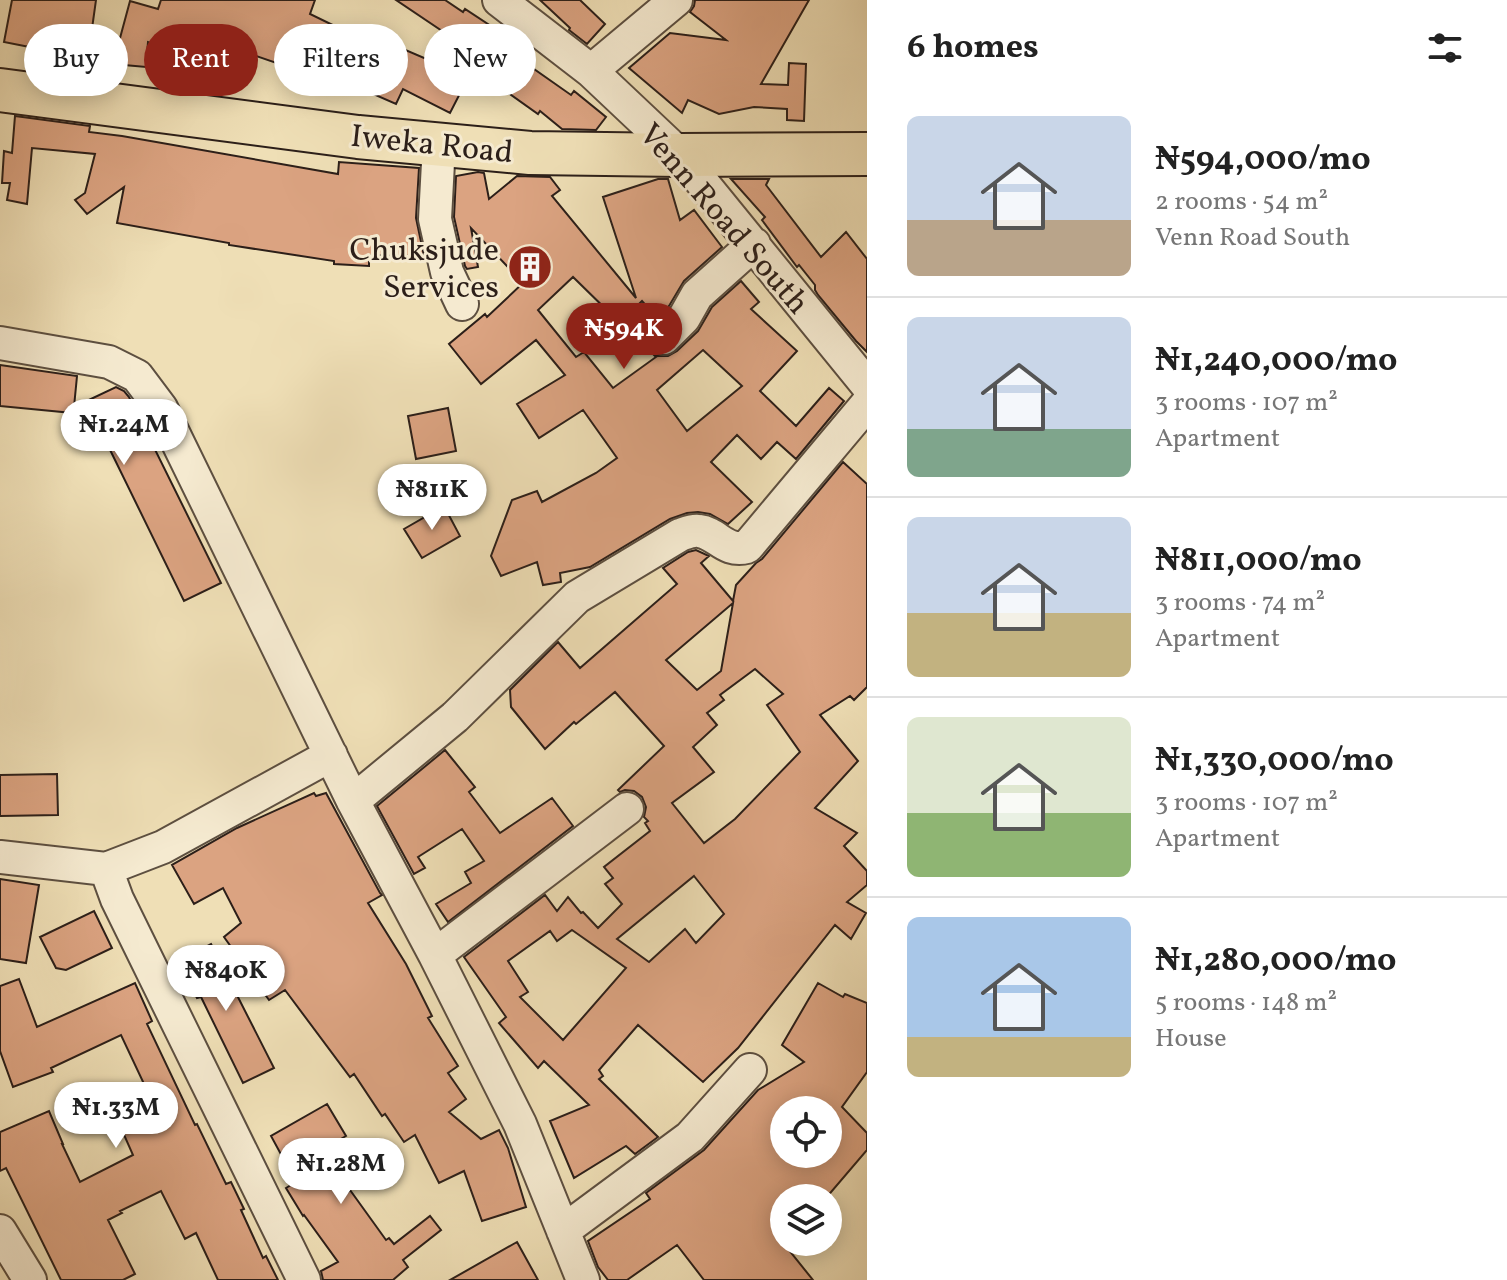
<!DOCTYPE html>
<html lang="en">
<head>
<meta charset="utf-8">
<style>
	body { margin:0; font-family:Vollkorn,serif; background:#f2f2f2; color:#222; height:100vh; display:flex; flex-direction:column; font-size:30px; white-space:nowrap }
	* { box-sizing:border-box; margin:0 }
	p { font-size:26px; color:#767676 }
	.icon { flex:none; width:44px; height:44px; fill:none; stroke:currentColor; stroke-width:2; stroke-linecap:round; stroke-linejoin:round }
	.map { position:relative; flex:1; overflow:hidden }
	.details { display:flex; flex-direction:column; background:#fff; width:640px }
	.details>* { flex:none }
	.banner { position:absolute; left:24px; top:24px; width:722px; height:72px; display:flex; gap:16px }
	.controls { position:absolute; left:770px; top:1096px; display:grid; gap:16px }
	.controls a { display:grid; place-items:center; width:72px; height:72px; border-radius:50%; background:#fff; box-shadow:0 4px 20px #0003; font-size:40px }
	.price { position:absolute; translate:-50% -68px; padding:0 18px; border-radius:28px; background:#fff; color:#222; font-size:26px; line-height:52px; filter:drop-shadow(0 2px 4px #0008) }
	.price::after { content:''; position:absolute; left:50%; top:48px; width:24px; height:18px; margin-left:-12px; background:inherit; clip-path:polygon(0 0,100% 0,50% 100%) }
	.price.current { background:#8f2418; color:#fff }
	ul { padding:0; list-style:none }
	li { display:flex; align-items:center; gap:24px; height:200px; padding:0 40px }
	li+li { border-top:2px solid #e0e0e0 }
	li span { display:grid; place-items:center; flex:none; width:224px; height:160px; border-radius:12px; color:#555 }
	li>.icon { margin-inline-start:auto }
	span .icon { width:96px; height:96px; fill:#fffc; stroke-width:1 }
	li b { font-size:34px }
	h2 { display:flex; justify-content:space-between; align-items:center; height:96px; padding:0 40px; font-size:34px }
	.chip { padding:0 28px; border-radius:36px; background:#fff; box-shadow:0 4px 20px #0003; font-size:28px; line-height:72px }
	.chip.current { background:#8f2418; color:#fff }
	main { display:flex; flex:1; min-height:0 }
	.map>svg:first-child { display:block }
</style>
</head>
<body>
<main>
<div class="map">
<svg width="867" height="1280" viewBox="0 0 867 1280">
	<rect width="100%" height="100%" fill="#efdfb6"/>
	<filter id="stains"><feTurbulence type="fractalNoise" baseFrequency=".0025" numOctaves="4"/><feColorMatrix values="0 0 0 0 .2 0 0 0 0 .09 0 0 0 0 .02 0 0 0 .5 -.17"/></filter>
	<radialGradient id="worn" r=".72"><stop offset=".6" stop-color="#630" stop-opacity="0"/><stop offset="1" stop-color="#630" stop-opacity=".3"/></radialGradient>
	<path fill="#dba381" stroke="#2c1f19" stroke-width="2" fill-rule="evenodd" d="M12,0H96L90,43L63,38L60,53L4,42Z
		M161,0H315L310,14L384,50L387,42L431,61L448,35L396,0H445L463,12L465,9L500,32L494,41L571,95L574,91L606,117L596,130L562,129L540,111L538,114L473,68L450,113L403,89L396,104L346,82L343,90L292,65L291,68L230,47L225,61L185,47L183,52L148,42L146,67L113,64L130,1L158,9Z
		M540,0H580L605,24L587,44L569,30L570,28Z
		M695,0H809L761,84L788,85L789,63L806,64L804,121L787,120V109L754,107L719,114L688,100L682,113L629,68L670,33L726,40L690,12L694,6Z
		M15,116L90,126L89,132L122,136L338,174L339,162L419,168L416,218L424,256L369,255V266L334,264V261L229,245V243L117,223L124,187L87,214L75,200L85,193L95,154L32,148L27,204L7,200L10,183H2L4,151L12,153Z
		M478,172L484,173L489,199L517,176L550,177L560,190L552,196L636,298L603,197L658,179H668L680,220L694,210L722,247L684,281L669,306L657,318L642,301L620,323L573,277L538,310L576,357L584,352L613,388L656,357L651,352L658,356H668L677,351L698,331L712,307L741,281L759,302L751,309L797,351L760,391L796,426L829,388L844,401L796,459L777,442L761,459L737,435L711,462L752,502L728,524L710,514L698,512L687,513L670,519L590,567L560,573L561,582L543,585L537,562L501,576L491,556L512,500L537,491L542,502L596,473L617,458L583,410L539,438L517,404L565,375L536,340L481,384L449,344L485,314L487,317L523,283L471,228L478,267L467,269L465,266L454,217L456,176ZM703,350L742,386L687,431L657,390Z
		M731,179H769L766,185L821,257L846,232L867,259V352L856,341L818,295L815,290V285L799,265L797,267L762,220L765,217Z
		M0,365L77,376L74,407L116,387L124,391L129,397L221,583L184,601L93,415L0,406Z
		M448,408L456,451L416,459L408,416Z
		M843,462L867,484V687L854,700L850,696L820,715L858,761L815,808L857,833L844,846L867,871V885L847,902L866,913L851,939L835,925L738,1048L703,1082L638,1025L599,1070L603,1076L599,1079L658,1137L635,1154L626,1146L574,1178L550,1121L589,1105L544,1061L538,1068L499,1023L506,1017L464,957L545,895L557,911L568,897L581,913L583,912L598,928L622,904L605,884L613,878L604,867L650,831L645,823L648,821L644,817L646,807L642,797L634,791L625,790L620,792L618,790L664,746L615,692L576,724L574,722L545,749L511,707L510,690L558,642L580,668L677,584L663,568L688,552L696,550L709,556L701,563L733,601L736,585L756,563L762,559ZM733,603L721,671L697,690L666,660ZM755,669L783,694L767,705L800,752L735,819L704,843L672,803L714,772L693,747L717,725L707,713L724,700L720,695ZM694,876L724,914L696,943L685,929L649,962L617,939ZM572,930L626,968L563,1040L520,997L528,992L508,961L550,931L557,941Z
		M444,506L460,536L422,558L404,529Z
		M445,750L475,787L469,792L500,833L552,798L573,826L448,922L436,904L471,883L465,872L484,861L462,829L418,857L425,868L414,874L377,806Z
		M57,774L58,815L0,816V775Z
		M314,793L316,796L326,793L380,893L382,895L368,903L406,964L432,1016L428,1018L458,1066L448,1073L466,1099L449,1112L481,1139L499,1130L508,1148L526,1207L482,1221L464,1171L439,1183L415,1135L404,1142L385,1114L382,1116L354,1074L350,1077L285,990L269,1000L224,937L241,923L223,888L194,904L172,865L237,828Z
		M0,879L39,885L26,963L0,959Z
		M94,911L112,948L66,970L56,968L40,937Z
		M211,944L274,1068L243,1083L201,997L197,998L178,961Z
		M19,979L37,1027L135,983L152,1021L147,1024L195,1125L197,1124L226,1184L231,1182L244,1209L241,1210L263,1258L266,1256L278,1280H218L196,1233L185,1239L161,1191L120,1211L122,1213L108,1220L135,1274L123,1280H61L6,1168L0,1171V1132L49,1111L63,1144H62L80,1182L133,1155L117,1119L153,1103L121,1035L51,1068L53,1072L13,1087L0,1051V986Z
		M818,983L843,997L845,994L867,1003V1072L842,1107L867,1133V1150L826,1198H784V1244L813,1280H704L677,1245L627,1280H608L598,1267L588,1241L650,1199L646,1193L704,1150L758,1090L804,1062L782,1045ZM784,1110H828V1154H784Z
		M327,1104L346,1136L321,1150L347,1193L350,1190L386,1240L389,1238L394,1244L430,1216L441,1230L403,1260L408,1267L393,1280H323L321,1271L338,1262L304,1215L303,1216L286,1188L296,1182L271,1136Z
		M517,1242L538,1280H450Z"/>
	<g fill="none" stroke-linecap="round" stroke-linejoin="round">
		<g stroke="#5d4f40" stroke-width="36">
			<path id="minor" d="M499,0L591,71L680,155L867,385
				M591,71L676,0
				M439,144L435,219L447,272L462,304
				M664,338L684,318L697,295L754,244
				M0,343L109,362L137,376L161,408L353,801L435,955L520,1124L583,1280
				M353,801L455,717L577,597L680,535C686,533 692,530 699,531C717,533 725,553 747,547L867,404
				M0,857L106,869L163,847L331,755
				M106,869L117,899L304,1280
				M435,955L627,809
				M0,1231L30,1280
				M563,1231L690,1137L750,1070"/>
		</g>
		<g stroke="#2c1f19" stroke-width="46">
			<path id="major" d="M0,90L358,137L530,153L680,155L867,154"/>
		</g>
		<use href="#minor" stroke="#f5ead0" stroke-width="32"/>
		<use href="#major" stroke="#efdfb6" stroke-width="42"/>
	</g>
	<defs>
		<g id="building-disc" transform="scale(2.3)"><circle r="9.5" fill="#8f2418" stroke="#f5ead0"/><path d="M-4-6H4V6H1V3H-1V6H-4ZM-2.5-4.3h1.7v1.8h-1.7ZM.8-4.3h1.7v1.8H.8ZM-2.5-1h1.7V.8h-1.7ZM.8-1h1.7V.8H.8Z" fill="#fff"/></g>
	</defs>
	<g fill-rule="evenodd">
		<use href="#building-disc" x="530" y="267"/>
	</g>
	<g text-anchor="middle" stroke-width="6" stroke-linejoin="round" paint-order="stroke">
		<g font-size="32" fill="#2c1f19" stroke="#f5ead0">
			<text transform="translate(432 143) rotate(6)" y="11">Iweka Road</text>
			<text transform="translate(725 218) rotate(49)" y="11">Venn Road South</text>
		</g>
		<g font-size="32" fill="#2c1f19" stroke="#f5ead0" text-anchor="end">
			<text x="499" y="260">Chuksjude<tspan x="499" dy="37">Services</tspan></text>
		</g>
	</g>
	<rect width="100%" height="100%" filter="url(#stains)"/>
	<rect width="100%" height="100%" fill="url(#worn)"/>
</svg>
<div class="controls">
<a><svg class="icon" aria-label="locate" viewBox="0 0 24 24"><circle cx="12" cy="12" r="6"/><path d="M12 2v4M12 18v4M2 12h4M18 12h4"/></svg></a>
<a><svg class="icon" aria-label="layers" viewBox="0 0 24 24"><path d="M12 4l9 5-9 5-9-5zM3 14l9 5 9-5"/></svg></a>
</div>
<b class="price current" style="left:624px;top:371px">₦594K</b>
<b class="price" style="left:124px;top:467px">₦1.24M</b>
<b class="price" style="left:432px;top:532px">₦811K</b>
<b class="price" style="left:226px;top:1013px">₦840K</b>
<b class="price" style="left:116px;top:1150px">₦1.33M</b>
<b class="price" style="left:341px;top:1206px">₦1.28M</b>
<div class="banner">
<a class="chip">Buy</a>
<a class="chip current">Rent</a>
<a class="chip">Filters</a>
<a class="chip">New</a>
</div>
</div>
<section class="details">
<h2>6 homes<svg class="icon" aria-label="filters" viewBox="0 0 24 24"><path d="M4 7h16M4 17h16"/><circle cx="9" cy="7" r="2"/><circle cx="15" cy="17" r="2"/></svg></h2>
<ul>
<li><span style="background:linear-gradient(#c9d6e8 65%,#b9a48a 0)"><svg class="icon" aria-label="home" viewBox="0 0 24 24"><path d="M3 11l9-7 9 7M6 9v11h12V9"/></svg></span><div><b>₦594,000/mo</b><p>2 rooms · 54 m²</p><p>Venn Road South</p></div></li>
<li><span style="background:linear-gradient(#c9d6e8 70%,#7fa58c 0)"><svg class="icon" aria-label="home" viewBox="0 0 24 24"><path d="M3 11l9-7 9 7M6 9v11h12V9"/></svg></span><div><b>₦1,240,000/mo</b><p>3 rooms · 107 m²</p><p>Apartment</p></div></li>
<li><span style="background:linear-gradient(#c9d6e8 60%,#c2b280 0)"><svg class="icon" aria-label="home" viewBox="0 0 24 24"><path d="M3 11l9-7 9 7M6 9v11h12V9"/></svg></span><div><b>₦811,000/mo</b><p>3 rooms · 74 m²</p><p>Apartment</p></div></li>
<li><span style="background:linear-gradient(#dfe7d0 60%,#8fb573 0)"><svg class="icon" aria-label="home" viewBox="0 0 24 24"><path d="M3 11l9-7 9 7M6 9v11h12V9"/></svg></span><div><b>₦1,330,000/mo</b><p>3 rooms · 107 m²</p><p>Apartment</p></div></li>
<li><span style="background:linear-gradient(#a9c7e8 75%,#c2b280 0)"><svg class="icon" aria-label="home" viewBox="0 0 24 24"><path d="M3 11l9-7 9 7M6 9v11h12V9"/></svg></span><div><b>₦1,280,000/mo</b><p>5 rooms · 148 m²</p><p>House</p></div></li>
</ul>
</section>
</main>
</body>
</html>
